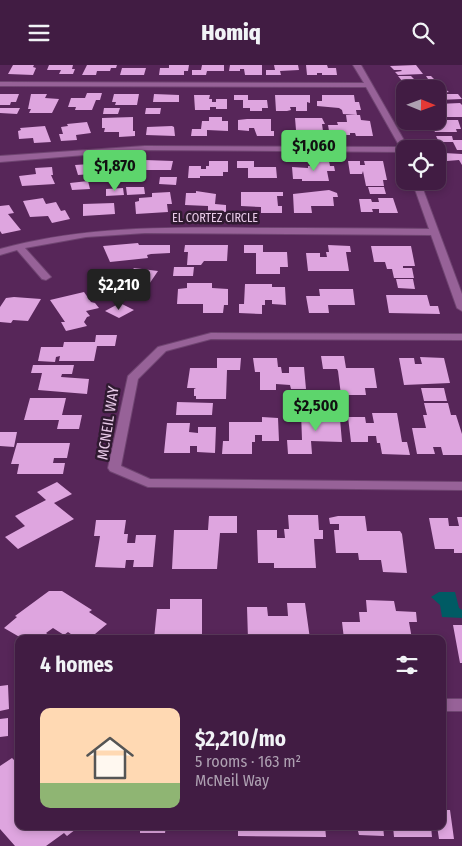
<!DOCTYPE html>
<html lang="en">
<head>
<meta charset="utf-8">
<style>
	body { margin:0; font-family:"Fira Sans Condensed",sans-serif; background:#4c294e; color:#f1f3f6; height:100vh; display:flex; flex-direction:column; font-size:19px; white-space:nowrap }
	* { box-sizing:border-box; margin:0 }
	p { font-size:16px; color:#aea1b2 }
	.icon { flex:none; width:28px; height:28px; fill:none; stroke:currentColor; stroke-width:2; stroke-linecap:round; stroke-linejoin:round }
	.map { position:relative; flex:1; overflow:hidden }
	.side { position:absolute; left:15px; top:570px; width:431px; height:195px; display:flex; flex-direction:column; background:#411c43; border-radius:10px; box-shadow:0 2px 8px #0003,0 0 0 1px #5a3a5c }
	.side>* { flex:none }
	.needle { width:32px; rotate:91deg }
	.fabs { position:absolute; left:396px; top:15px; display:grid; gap:10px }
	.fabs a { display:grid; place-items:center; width:50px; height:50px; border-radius:10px; background:#411c43; box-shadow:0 2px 8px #0003,0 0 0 1px #5a3a5c; font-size:25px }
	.price { position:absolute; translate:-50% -42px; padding:0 11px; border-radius:5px; background:#5dd56c; color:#111; font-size:16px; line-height:32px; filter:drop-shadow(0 1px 2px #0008) }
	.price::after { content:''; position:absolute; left:50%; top:30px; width:15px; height:11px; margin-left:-8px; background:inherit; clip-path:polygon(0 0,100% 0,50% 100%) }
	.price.selected { background:#222; color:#fff }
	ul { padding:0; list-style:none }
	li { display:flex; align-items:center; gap:15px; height:125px; padding:0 25px }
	li span { display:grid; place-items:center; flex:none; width:140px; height:100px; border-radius:10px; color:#555 }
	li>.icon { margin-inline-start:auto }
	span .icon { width:60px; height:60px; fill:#fffc; stroke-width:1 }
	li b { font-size:21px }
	h2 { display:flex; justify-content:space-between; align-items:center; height:60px; padding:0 25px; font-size:21px }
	header { display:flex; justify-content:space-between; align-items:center; height:65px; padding:0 25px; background:#411c43; font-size:22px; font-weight:800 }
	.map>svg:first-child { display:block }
</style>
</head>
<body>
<header><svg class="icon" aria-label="menu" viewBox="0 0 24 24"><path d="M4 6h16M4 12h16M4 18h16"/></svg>Homiq<svg class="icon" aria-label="search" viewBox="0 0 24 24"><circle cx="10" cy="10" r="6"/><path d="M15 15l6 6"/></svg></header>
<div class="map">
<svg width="462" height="781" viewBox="0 0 462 781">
	<rect width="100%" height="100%" fill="#572659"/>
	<path fill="#005b64" d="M439,527H455L459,543L462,545V553L442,552L440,540L431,532Z"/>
	<path fill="#dea5df" d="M13,0H34L33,2L36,3L33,10L8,9Z
		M49,0H73L72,4H75L73,9H59L61,5H47Z
		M87,0H117L116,3H111L110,6H97L96,10H82Z
		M169,0H189L188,6H184V10H159L160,3H169Z
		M202,0H224V6H207L206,10H192V5H201Z
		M230,0H262V10H245L244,4H240V6H229Z
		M274,0H298L299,5L280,6L281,10H266V5H275Z
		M306,0H327L328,3H336L337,10H322V8H317V10H307Z
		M416,0L423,9L398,10L395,7L402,6L401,5H394L390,1Z
		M122,3H146L144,10H120Z
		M398,11H411L414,14H428L426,11H431L442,22L419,23L414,16L403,17Z
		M438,24H445L449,27L443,28L445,29H458L462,34L438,35Z
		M87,28H102L100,35H96L92,45H75L76,42H68L71,33H85Z
		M0,29H19L16,37H11L10,40H0Z
		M31,29H47L45,33L59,34L52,48H29L31,44H28Z
		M114,29H139L137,40H115L116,37H112Z
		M154,29L179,30V37H153Z
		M194,30H210L209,34H212V37H216V34H227V44H216V42H210V45H195Z
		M234,30H248V35H267L268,43H262V46H250V43H243V35H234Z
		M275,30H310V38L307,37V46H296V42H290L291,45L287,46H276Z
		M322,30H354L355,37H359L361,45H356L357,50L343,49L342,45L339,43L317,41V36H322Z
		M460,38L462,40V52H438V39Z
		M0,43H20L17,49L0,48Z
		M104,43H120L118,49H103Z
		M146,43H161L160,49H145Z
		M346,50H360L361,55L370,56L373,71H356L355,68H350V70H339V66H329L328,60H338L337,57H347Z
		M133,52V66H135V71L119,72V67H104L105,63H102V53Z
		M209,52H222V56H228V66L207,65V71H191L192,64H201L202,56H209Z
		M295,53H322L325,59H322L323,66L302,65V71L286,70V65H296Z
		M247,54H271V66H274V71H257L254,63H249V66L238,65V55Z
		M438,55H458L461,64H456L457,67H435L432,61H440L439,59H432L431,56Z
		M87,57L91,68L76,70L77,75L61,76L59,69H63L61,62L68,61L67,59Z
		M45,61L51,77L34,78L33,73L19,74L18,66L21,65L20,63Z
		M172,61L174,62L175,71L146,70L147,62Z
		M436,71H452L453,75H462V85H457L453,77H439Z
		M444,88L462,89V100L459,95L447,96Z
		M145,95L173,96L171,105H143Z
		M209,96H228V107H223V111H200V113H188L189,101H201V104H206V101H209Z
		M237,96H254V102H276L277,113H248V103H237Z
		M311,96H329L330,101H334L335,106H327L329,116H302V114H293L292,102L308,103V101H311Z
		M348,96H360V100H365L364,96H383L387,115H383L384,121H366L363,106L362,109H350Z
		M105,98L109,112L93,113L92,109L78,110L75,100Z
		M52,102L53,110H51L55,119L22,121L19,111L36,109L35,103Z
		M160,112H177L176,120L159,119Z
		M88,116L90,124L72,125L70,118Z
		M126,122H144L145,129L127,130Z
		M368,122H384L386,129H370Z
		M123,123L124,130L106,131V124Z
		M329,125L337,128L338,132H333L334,141H311L312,148H294L293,129Z
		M196,126L216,129L215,139L226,140V147H208V141L185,140L186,128H196Z
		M170,127L172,139H167L168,147L136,149L135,137L139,136V133L152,132V128Z
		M241,127H283V131H277L278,141H282V148H261V142L241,141Z
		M43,133L46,139L56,137L61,146L65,145L70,154L52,158L48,151L30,152L23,136Z
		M378,133H393L398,148H379V144H372L373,147H361L359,134H371L372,137H379Z
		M114,138L115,149L83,151V139Z
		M9,140L14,148L8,149L21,165L2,169L0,166V141Z
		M138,178L139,180H170V188L151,189L147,190L148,193L110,197L103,181Z
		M185,180H228L227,196H204L201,200H187L188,187H184Z
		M244,180H263V187H287L288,202H280V209H256V188H244Z
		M328,180L350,181L351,187H346L349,206H308L306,188H320V192H327L326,187H329Z
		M371,181H411L415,201H403V203H412L414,213H394L392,204H387L385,197H374Z
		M174,202H194L193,211H173Z
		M134,203L158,206L141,231L113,228L118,219L102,217L110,207L126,209L130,208Z
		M396,214H413L415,224L398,223Z
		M187,218H212V223L228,224V240H224L223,248H203V239H177L178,224L187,223Z
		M245,219H272V222H285L286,240L272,239V235H265V240H262V249L239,248V239H244Z
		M319,224H353L355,240H328L329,248H309L306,231H320Z
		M84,227L91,237L95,238L99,243L86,246L90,251L87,252L84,257L87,261L66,266L61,257H65L50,235Z
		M386,230H427L430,241H438L440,249L389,248Z
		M14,232L41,234L28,256L13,255L11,258L0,257V242L6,233Z
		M120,238L134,245L119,253L105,246Z
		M96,270H117L115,281H97L94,296H59L60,291L56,292L55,297L38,296L41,282H63L64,277H95Z
		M321,291H344L346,303H374L377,323H365L366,330H341L338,306L337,304H323Z
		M420,292L444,293L450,318L404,320L399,293H414L415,299H422Z
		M217,293H241L240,305H227L226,334H196V331H194V324L196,323H187L190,303H217Z
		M253,293H277L278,302H281L282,308H289V302H304L306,324H291L290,320L276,319V325H260V307H255Z
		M33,300H74L72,309H62L61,312L89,314L87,329L38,325L42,308H31Z
		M421,323H444L447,336H424Z
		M30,333H66L62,350H82L79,364H57L59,355H24Z
		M177,337L213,338L212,350H176Z
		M424,338H448L451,350H456L462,369V390H443L441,382H433L435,389H417L412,363H426L423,350H427Z
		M301,347H330L331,354H340L342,377L311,376L312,389H288L287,375H302Z
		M372,348H397L402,377H407L410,390L382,389L380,378H377L376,371H368V377H351L348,352H365L366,358H374Z
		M262,352L278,353L279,376H262V370H255V377H252V389H222L223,376H229V357H262Z
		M167,358H190L189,367L198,368V362H216L215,388L197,387V381H190V388H164Z
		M0,367H17L14,382L0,381Z
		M17,378H70L67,393H54L53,398H65L63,409H17L19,399H11Z
		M57,417L72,429L54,438L74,454L18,484L5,472L25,461L15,451L46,435L37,427Z
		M288,450H318L319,465H323V474H314L316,503H274V498H258L257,465H277V473H285L284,464H289Z
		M209,451H237V468H220L217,504H172L174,465H208Z
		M338,451H365L367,466H400L402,469L407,508L383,507L381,495H359L358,488H336L334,465H339V459H330L329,453Z
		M457,452H462V488H454V484H435L429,453H448L449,461H459Z
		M96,455H126L124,469H128L127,478H135L136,470H156L153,502H133L134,495H126L125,503L95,502L100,471H94Z
		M49,526H62L92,545L89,547L107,559L89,574H78L68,567L64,570L53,563L46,568L54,574H23L4,563L17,552L15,551Z
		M170,534H202V574H154L157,544H170Z
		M366,535L394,536L396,546L416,547L417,557H409L412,574H344L342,557H360L359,547H367Z
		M287,538H305L310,574H277V569H268V574H248L247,542H267L268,551H288Z
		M453,560H462V598H460Z
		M8,620L9,644L0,646V621Z
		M8,653V671L0,672V654Z
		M12,693L19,700V761H80L67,771L64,768L46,781H15L0,764V701Z
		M442,745H450L454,774H439L437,761H442Z
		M140,761H166L165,768H140Z
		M238,761H325L326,772L238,771Z
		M343,761H383L384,771L359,770L358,766H343Z
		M393,761H431L432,772H394Z"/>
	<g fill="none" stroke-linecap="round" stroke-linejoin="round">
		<g stroke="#6f4471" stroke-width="2">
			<path id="minor" d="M353,0H361L409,84H405V87L145,85L0,97V91L145,81L400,82L366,22L0,21V17L364,18Z
				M412,116H420L462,229V246L457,243L431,170L145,168L86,172L25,183L51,212L46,215L42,214L17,185L0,190V184C84,161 171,162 258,163C315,163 372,163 429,164Z
				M211,268L462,269V275L211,274L166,286L138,314L121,401L150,414L462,417V425L148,422L110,406L108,403L128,311L158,282Z
				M442,634H462V646H442Z"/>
		</g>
		<use href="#minor" fill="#976298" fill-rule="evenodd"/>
	</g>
	<g text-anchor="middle" stroke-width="5" stroke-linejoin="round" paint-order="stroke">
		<g font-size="12" fill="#e9cbe9" stroke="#301a31">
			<text x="215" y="157">EL CORTEZ CIRCLE</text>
		</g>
		<g font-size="15" fill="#e9cbe9" stroke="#301a31">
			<text transform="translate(108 358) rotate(-81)" y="5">MCNEIL WAY</text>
		</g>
	</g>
</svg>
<div class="fabs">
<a><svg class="needle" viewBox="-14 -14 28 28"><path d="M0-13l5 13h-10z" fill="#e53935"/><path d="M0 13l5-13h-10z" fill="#aea1b2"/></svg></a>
<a><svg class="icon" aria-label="locate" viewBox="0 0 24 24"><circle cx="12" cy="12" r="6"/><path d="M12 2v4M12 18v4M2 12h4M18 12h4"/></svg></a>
</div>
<b class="price" style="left:314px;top:107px">$1,060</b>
<b class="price" style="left:115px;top:127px">$1,870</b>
<b class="price selected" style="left:119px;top:246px">$2,210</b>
<b class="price" style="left:316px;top:367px">$2,500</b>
<section class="side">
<h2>4 homes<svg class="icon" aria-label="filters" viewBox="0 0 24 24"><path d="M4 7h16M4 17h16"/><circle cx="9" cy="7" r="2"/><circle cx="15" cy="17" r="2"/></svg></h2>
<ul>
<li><span style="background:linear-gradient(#ffd9b3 75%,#8fb573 0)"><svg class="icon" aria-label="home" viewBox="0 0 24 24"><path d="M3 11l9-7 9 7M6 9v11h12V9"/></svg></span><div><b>$2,210/mo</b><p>5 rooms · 163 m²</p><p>McNeil Way</p></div></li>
</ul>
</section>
</div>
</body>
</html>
